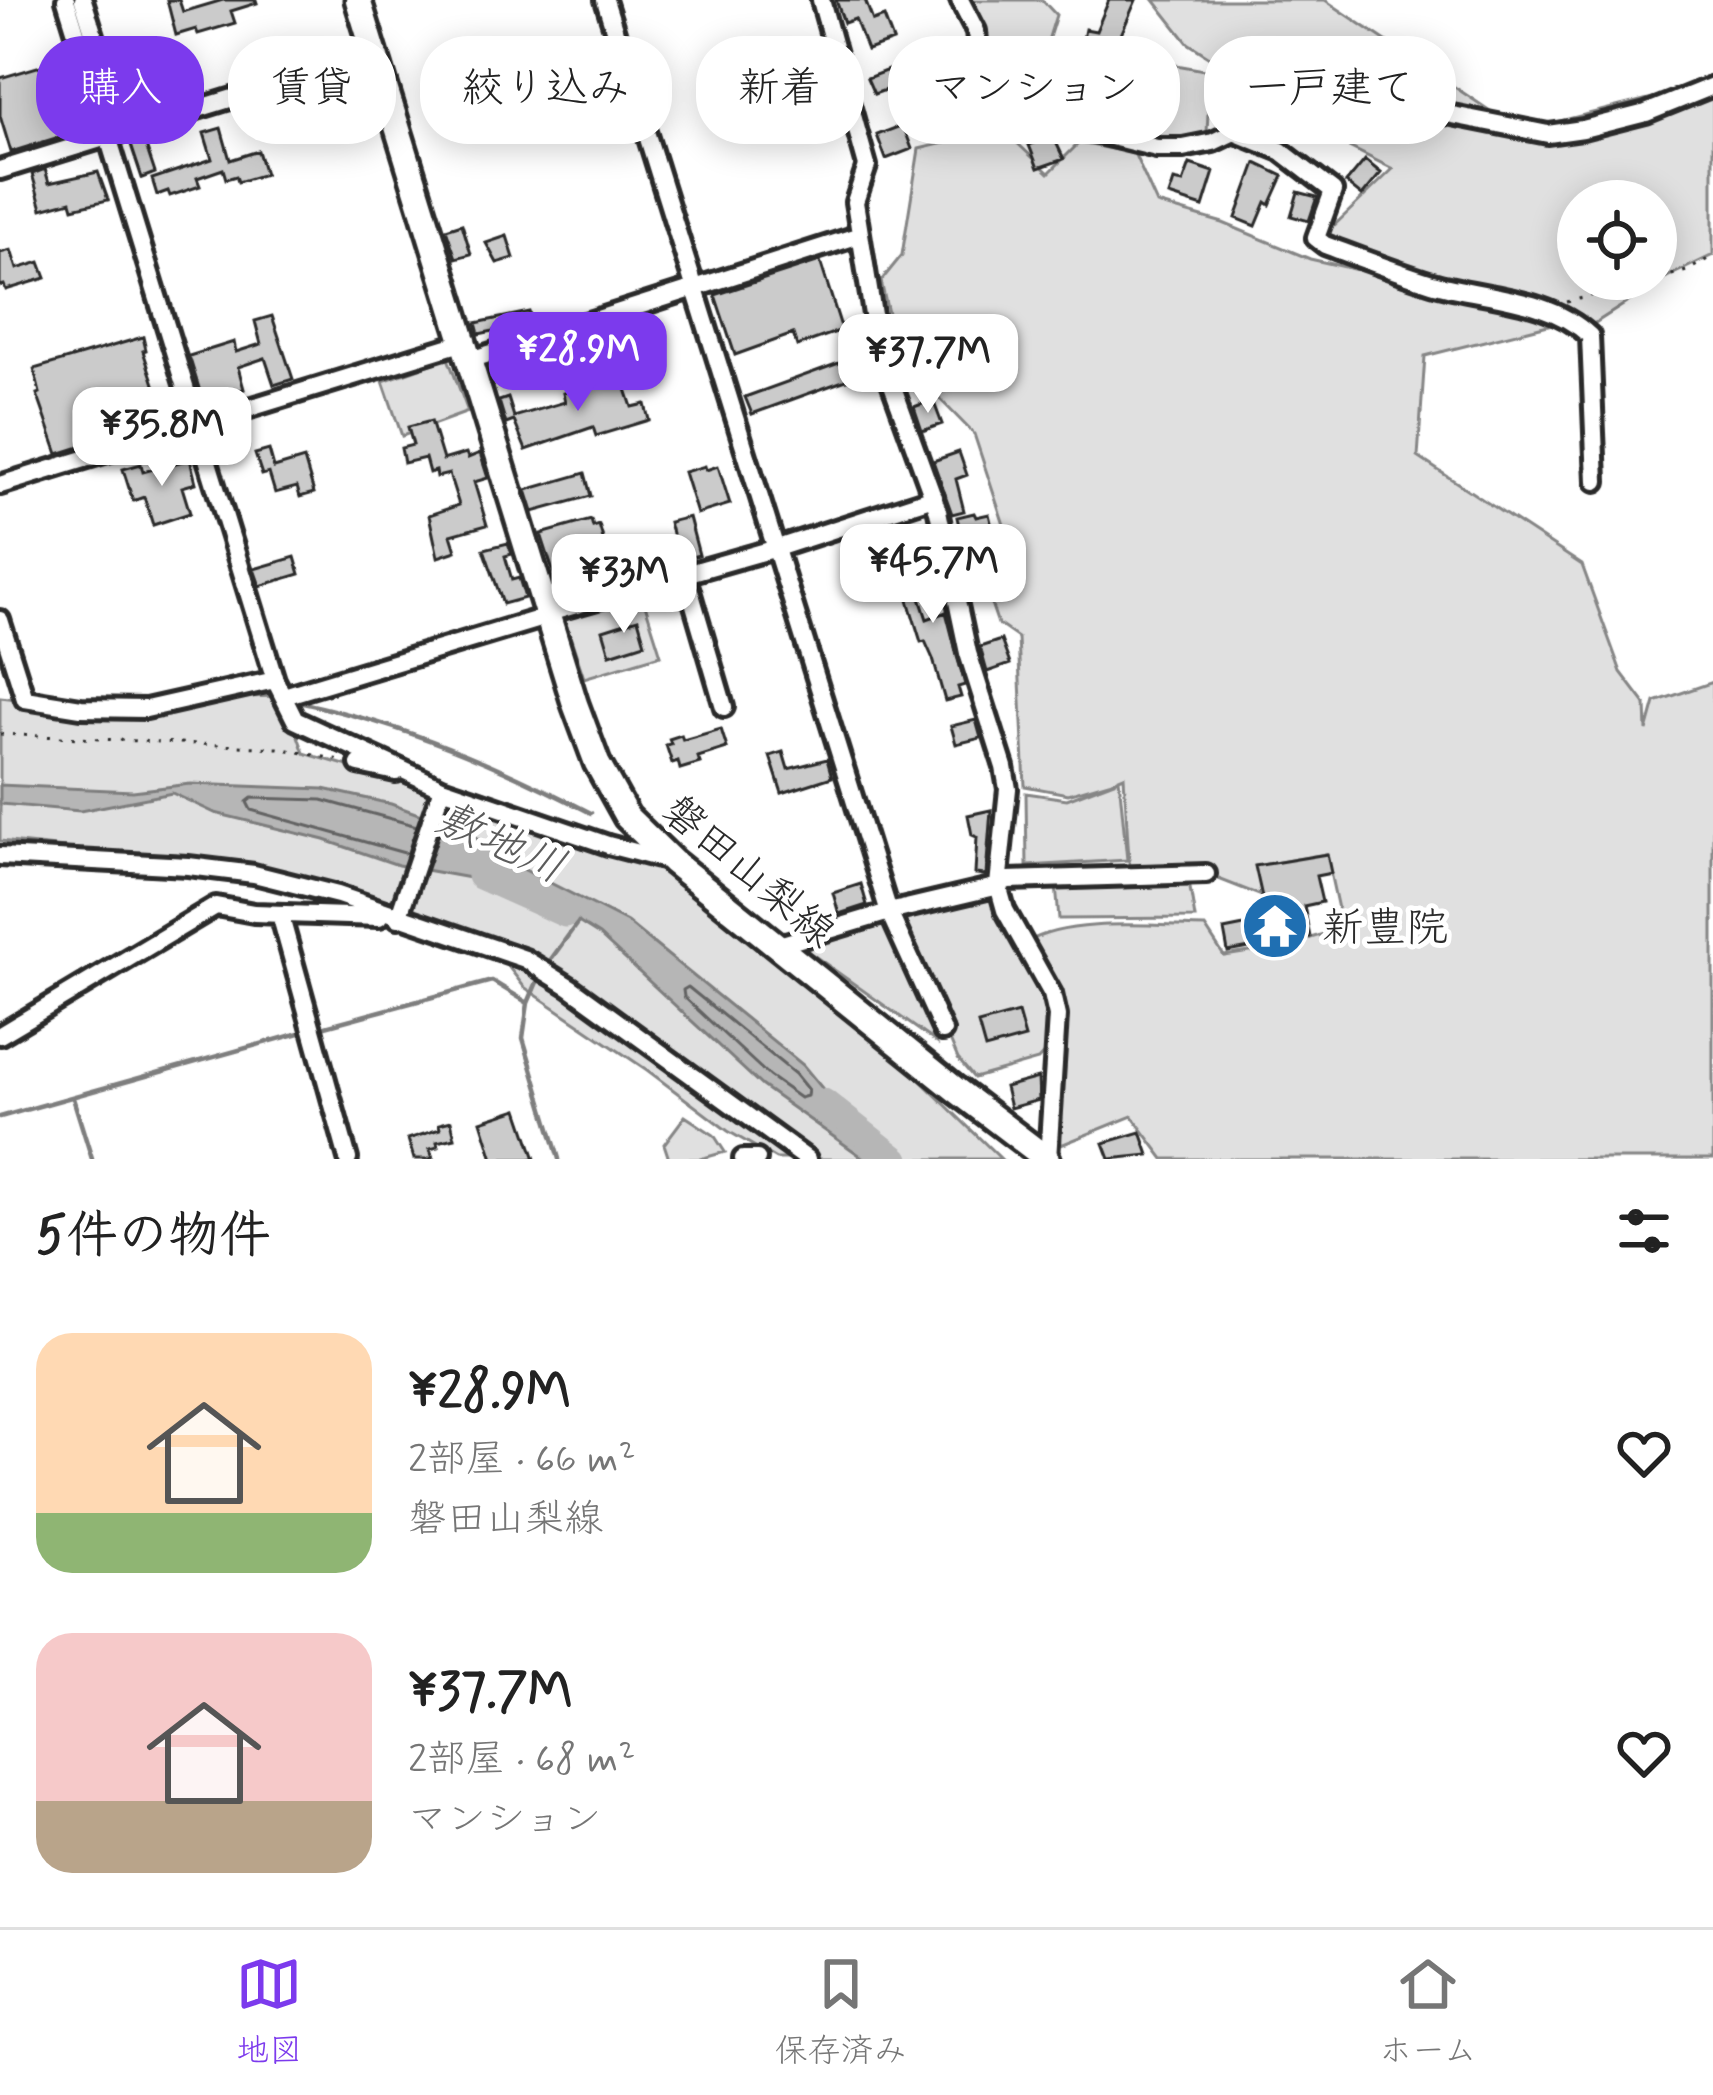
<!DOCTYPE html>
<html lang="ja">
<head>
<meta charset="utf-8">
<style>
	body { margin:0; font-family:Mynerve,"Klee One",sans-serif; background:#f2f2f2; color:#222; height:100vh; display:flex; flex-direction:column; font-size:45px; white-space:nowrap }
	* { box-sizing:border-box; margin:0 }
	p { font-size:39px; color:#767676 }
	.icon { flex:none; width:66px; height:66px; fill:none; stroke:currentColor; stroke-width:2; stroke-linecap:round; stroke-linejoin:round }
	.map { position:relative; height:1159px; overflow:hidden }
	.sheet { display:flex; flex-direction:column; background:#fff; flex:1 }
	.sheet>* { flex:none }
	.top-card { position:absolute; left:36px; top:36px; width:1641px; height:108px; display:flex; gap:24px }
	.tools { position:absolute; left:1557px; top:180px; display:grid; gap:24px }
	.tools a { display:grid; place-items:center; width:120px; height:120px; border-radius:50%; background:#fff; box-shadow:0 6px 30px #0003; font-size:60px }
	.price { position:absolute; translate:-50% -102px; padding:0 27px; border-radius:24px; background:#fff; color:#222; font-size:39px; line-height:78px; filter:drop-shadow(0 3px 6px #0008) }
	.price::after { content:''; position:absolute; left:50%; top:72px; width:36px; height:27px; margin-left:-18px; background:inherit; clip-path:polygon(0 0,100% 0,50% 100%) }
	.price.selected { background:#7c3aed; color:#fff }
	ul { padding:0; list-style:none }
	li { display:flex; align-items:center; gap:36px; height:300px; padding:0 36px }
	li span { display:grid; place-items:center; flex:none; width:336px; height:240px; border-radius:36px; color:#555 }
	li>.icon { margin-inline-start:auto }
	span .icon { width:144px; height:144px; fill:#fffc; stroke-width:1 }
	li b { font-size:51px }
	h2 { display:flex; justify-content:space-between; align-items:center; height:144px; padding:0 36px; font-size:51px }
	.pill { padding:0 42px; border-radius:48px; background:#fff; box-shadow:0 6px 30px #0003; font-size:42px; line-height:108px }
	.pill.selected { background:#7c3aed; color:#fff }
	.tabs { display:flex; justify-content:space-around; align-items:center; height:168px; border-top:3px solid #e0e0e0; background:#fff; font-size:33px; color:#767676 }
	.tabs a { display:grid; justify-items:center; gap:6px }
	.tabs .selected { color:#7c3aed }
	.map>svg:first-child { display:block }
</style>
</head>
<body>
<div class="map">
<svg width="1713" height="1159" viewBox="0 0 1713 1159">
	<rect width="100%" height="100%" fill="#fff"/>
	<filter id="ink" filterUnits="userSpaceOnUse"><feTurbulence type="fractalNoise" baseFrequency=".00833" numOctaves="2"/><feDisplacementMap in="SourceGraphic" scale="24" xChannelSelector="R" yChannelSelector="G"/><feConvolveMatrix kernelMatrix="1 2 1 2 8 2 1 2 1" color-interpolation-filters="sRGB"/></filter>
	<g filter="url(#ink)">
		<path fill="#e0e0e0" stroke="#868686" stroke-width="3" fill-rule="evenodd" d="M960,0H1042L1056,15L1046,47L1064,126L984,114L980,30Z
			M1154,0H1325L1520,131L1713,83V255L1667,277L1584,330L1572,319L1425,356L1418,457L1582,565L1621,672L1646,705L1647,731L1655,702L1713,682V1159H1164L1132,1116L1061,1145L1055,1041L1038,1060L974,1078L958,1059L899,918L995,887L1025,943C1069,917 1152,926 1205,927L1224,956L1282,947L1333,931L1338,909L1326,854L1256,866L1262,896L1206,874L1188,876L1195,918L1059,919L1056,885L1130,877L1124,776L1119,778L1127,860L1027,866L1026,793L1067,799L1119,779L1068,794L1025,786L1018,638L998,624L978,565L1010,543L974,434L897,355L881,281L902,255L919,149L986,133L1014,140L1049,173L1079,143L1134,153L1157,204L1223,223L1310,259L1527,308L1318,241L1393,169L1349,147L1188,43ZM1578,201H1656V279H1578Z
			M1053,43L1210,71L1207,133L1183,148L1069,127Z
			M448,358L468,412L402,436L383,381Z
			M642,595L661,655L584,678L564,618Z
			M284,696L304,753L659,858L808,971L1001,1159H776L728,1131L647,1070L524,987L504,961L194,862L0,841V697L43,702Z
			M882,921L936,1042L799,945Z
			M685,1116L714,1135L725,1152L700,1159H669L664,1144Z"/>
		<path fill="#b6b6b6" stroke="#7e7e7e" stroke-width="3" d="M190,784L324,789L391,804L468,832L521,868L627,922L803,1065L850,1122L896,1159H865L762,1086L599,935L551,905L497,883L398,865L325,840L215,813L172,793L80,811L0,804V785L133,791Z"/>
		<g fill="none" stroke-linecap="round" stroke-linejoin="round">
			<path stroke="#636363" stroke-width="3" d="M408,854L251,810L247,802L252,798L322,800L417,826
				M688,987L795,1074L808,1090L807,1096L800,1098L769,1076L684,997L683,990Z"/>
			<path stroke="#7e7e7e" stroke-width="4.5" d="M297,697L303,703C405,725 499,765 591,813
				M546,966L578,922
				M540,975L528,1003L523,1038L559,1159
				M318,1028L492,981L528,1003
				M73,1098L92,1159
				M0,1117L307,1031"/>
			<path stroke="#b6b6b6" stroke-width="27" d="M480,876L565,914
				M824,1102L896,1159"/>
		</g>
		<path fill="#cbcbcb" stroke="#2b2b2b" stroke-width="3" d="M167,0H179L183,12L223,0H256L257,3L231,11L235,23L198,34L196,29L176,35Z
			M836,0H865L873,21L884,17L893,41L867,50L855,19L844,23Z
			M1109,0H1136L1120,37L1124,38L1122,51L1082,44L1085,29L1096,31Z
			M957,46L964,70L939,78L932,53Z
			M64,59L85,129L11,152L0,116V78Z
			M893,68L899,85L874,94L867,78Z
			M958,112L964,130L933,140L927,121Z
			M903,125L912,149L886,159L877,135Z
			M221,128L230,160L258,151L265,174L238,182L236,176L226,179L223,169L197,178L200,186L170,196L168,191L157,195L152,179L212,159L204,133Z
			M1053,136L1064,159L1038,168L1029,145Z
			M144,140L155,173L142,178L131,145Z
			M1365,160L1381,173L1362,196L1346,183Z
			M1256,163L1283,176L1270,205L1266,202L1256,226L1236,218Z
			M1190,164L1214,172L1203,207L1169,196L1174,181L1183,183Z
			M45,169L49,183L98,172L108,200L73,208L71,201L42,209L32,174Z
			M1298,192L1317,197L1309,221L1291,216Z
			M462,224L471,254L456,258L446,229Z
			M507,236L514,258L497,263L486,243Z
			M11,250L17,269L40,262L46,278L6,290L4,285L0,286V253Z
			M820,261L842,330L797,346L793,334L735,355L715,295Z
			M529,312L534,326L500,337L498,330L479,334L476,323Z
			M272,316L293,379L274,385L265,358L238,367L244,389L202,398L189,356L234,342L236,352L261,344L255,321Z
			M143,337L146,350L143,351L166,420L58,454L37,394L40,393L34,369Z
			M850,359L857,376L752,414L745,397Z
			M622,377L632,407L645,404L649,420L596,436L593,427L526,450L514,421L506,424L499,401L508,398L514,417L565,402L563,393Z
			M933,400L942,424L922,431L914,407Z
			M431,421L443,460L466,453L468,458L480,453L488,478L474,482L487,525L451,535L456,551L438,557L429,515L459,505L449,474L437,477L436,471L429,473L425,458L404,463L401,448L413,445L408,427Z
			M269,450L274,468L304,459L314,493L300,497L297,487L275,493L269,473L262,475L255,454Z
			M959,452L967,475L956,479L964,511L952,514L933,461Z
			M190,459L196,483L182,487L190,513L153,525L144,497L133,501L123,469L141,464L143,472Z
			M705,466L706,470L718,466L730,504L697,514L684,472Z
			M585,473L591,496L533,512L526,490Z
			M974,513L976,517L989,514L995,539L964,547L957,517Z
			M689,517L699,555L679,560L669,522Z
			M591,520L593,527L599,525L604,542L570,551L577,575L602,568L606,583L561,596L541,534Z
			M508,543L512,554L505,556L512,580L519,578L525,598L503,604L484,549Z
			M934,556L941,585L918,592L927,619L946,612L965,685L958,687L961,697L945,701L933,659L925,641L921,642L898,568Z
			M295,557L300,574L260,586L254,569Z
			M638,619L645,643L610,654L603,630Z
			M1001,640L1010,664L987,672L980,647Z
			M976,720L981,738L956,744L951,726Z
			M721,729L727,748L698,757L700,763L680,769L678,761L672,763L666,745L671,744L669,739L681,735L683,740Z
			M783,752L788,769L827,759L832,777L782,793L770,756Z
			M991,810L986,875L975,874L977,837L972,835L968,815Z
			M1327,854L1331,873L1316,876L1322,902L1304,906L1310,937L1228,952L1224,930L1259,923L1258,916L1266,915L1255,866Z
			M861,884L867,905L839,914L833,893Z
			M1018,1013L1025,1038L985,1049L978,1024Z
			M1038,1078L1039,1100L1010,1108L1005,1087Z
			M518,1109L535,1159H493L481,1121Z
			M451,1121L455,1138L437,1142L438,1147L430,1149L433,1159H414L408,1139L440,1129L439,1124Z
			M1141,1132L1149,1155L1110,1159L1104,1143Z"/>
		<g fill="none" stroke-linecap="round" stroke-linejoin="round">
			<g stroke="#2b2b2b" stroke-width="26">
				<path id="minor" d="M66,0L275,680L295,720L442,788L608,845L666,860
					M83,0L124,132
					M605,0L889,912L943,1031
					M821,0L867,166L855,202L878,346L938,511L968,653L1004,767L1008,789L998,885L1005,910L1052,994L1057,1016L1048,1159
					M960,0L976,31L984,119H1037L1157,148H1183L1213,142L1289,106L1309,102L1407,106L1548,134L1583,129L1646,113L1713,86
					M1234,132L1281,151L1333,191L1316,238L1325,245C1360,258 1396,272 1432,283C1485,298 1549,297 1590,336L1596,481
					M0,170L375,54
					M470,360L860,235
					M0,485L464,342
					M685,574L724,707
					M548,613L777,548L934,497
					M0,620L25,699L81,708L146,709L275,680
					M284,696L549,616
					M359,764L396,772
					M0,856L188,866L254,874L338,895L525,959L570,987L807,1159
					M280,914L348,1159
					M398,918L442,788
					M776,946L889,912L995,887L1008,880L1206,874
					M0,1035L216,906L254,913L379,917
					M743,1159H757"/>
			</g>
			<g stroke="#2b2b2b" stroke-width="33">
				<path id="secondary" d="M358,0L575,704L597,763L627,817L673,862L955,1089L1047,1159"/>
			</g>
			<path stroke="#2b2b2b" stroke-width="3" stroke-dasharray="3 9" stroke-linecap="butt" d="M1567,302L1687,271L1713,256
				M0,734L278,748L340,760"/>
			<use href="#minor" stroke="#fff" stroke-width="16"/>
			<use href="#secondary" stroke="#fff" stroke-width="24"/>
		</g>
	</g>
	<defs>
		<g id="temple-disc" transform="scale(3.45)"><circle r="9.5" fill="#1f6fb2" stroke="#fff"/><path d="M0-6L5-2H3V0L6.5 2.5H4V6H1.5V3h-3V6H-4V2.5H-6.5L-3 0V-2H-5Z" fill="#fff"/></g>
	</defs>
	<g fill-rule="evenodd">
		<use href="#temple-disc" x="1275" y="926"/>
	</g>
	<g text-anchor="middle" stroke-width="10" stroke-linejoin="round" paint-order="stroke">
		<g font-size="42" fill="#2b2b2b" stroke="#fff">
			<text transform="translate(750 870) rotate(40)" y="15">磐田山梨線</text>
		</g>
		<g font-size="42" fill="#2b2b2b" stroke="#fff" text-anchor="start">
			<text x="1322" y="941">新豊院</text>
		</g>
		<g font-size="45" font-style="italic" fill="#5c5c5c" stroke="#fff">
			<text transform="translate(502 841) rotate(24)" y="16">敷地川</text>
		</g>
	</g>
</svg>
<div class="tools">
<a><svg class="icon" aria-label="locate" viewBox="0 0 24 24"><circle cx="12" cy="12" r="6"/><path d="M12 2v4M12 18v4M2 12h4M18 12h4"/></svg></a>
</div>
<b class="price selected" style="left:578px;top:414px">¥28.9M</b>
<b class="price" style="left:928px;top:416px">¥37.7M</b>
<b class="price" style="left:162px;top:489px">¥35.8M</b>
<b class="price" style="left:933px;top:626px">¥45.7M</b>
<b class="price" style="left:624px;top:636px">¥33M</b>
<div class="top-card">
<a class="pill selected">購入</a>
<a class="pill">賃貸</a>
<a class="pill">絞り込み</a>
<a class="pill">新着</a>
<a class="pill">マンション</a>
<a class="pill">一戸建て</a>
</div>
</div>
<section class="sheet">
<h2>5件の物件<svg class="icon" aria-label="filters" viewBox="0 0 24 24"><path d="M4 7h16M4 17h16"/><circle cx="9" cy="7" r="2"/><circle cx="15" cy="17" r="2"/></svg></h2>
<ul>
<li><span style="background:linear-gradient(#ffd9b3 75%,#8fb573 0)"><svg class="icon" aria-label="home" viewBox="0 0 24 24"><path d="M3 11l9-7 9 7M6 9v11h12V9"/></svg></span><div><b>¥28.9M</b><p>2部屋 · 66 m²</p><p>磐田山梨線</p></div><svg class="icon" aria-label="heart" viewBox="0 0 24 24"><path d="M12 20l-8-8c-3-5 5-10 8-4 3-6 11-1 8 4z"/></svg></li>
<li><span style="background:linear-gradient(#f6c9c9 70%,#b9a48a 0)"><svg class="icon" aria-label="home" viewBox="0 0 24 24"><path d="M3 11l9-7 9 7M6 9v11h12V9"/></svg></span><div><b>¥37.7M</b><p>2部屋 · 68 m²</p><p>マンション</p></div><svg class="icon" aria-label="heart" viewBox="0 0 24 24"><path d="M12 20l-8-8c-3-5 5-10 8-4 3-6 11-1 8 4z"/></svg></li>
</ul>
</section>
<nav class="tabs">
<a class="selected"><svg class="icon" aria-label="map" viewBox="0 0 24 24"><path d="M3 6l6-2 6 2 6-2v14l-6 2-6-2-6 2zM9 4v14M15 6v14"/></svg>地図</a>
<a><svg class="icon" aria-label="saved" viewBox="0 0 24 24"><path d="M7 4h10v16l-5-4-5 4z"/></svg>保存済み</a>
<a><svg class="icon" aria-label="home" viewBox="0 0 24 24"><path d="M3 11l9-7 9 7M6 9v11h12V9"/></svg>ホーム</a>
</nav>
</body>
</html>
